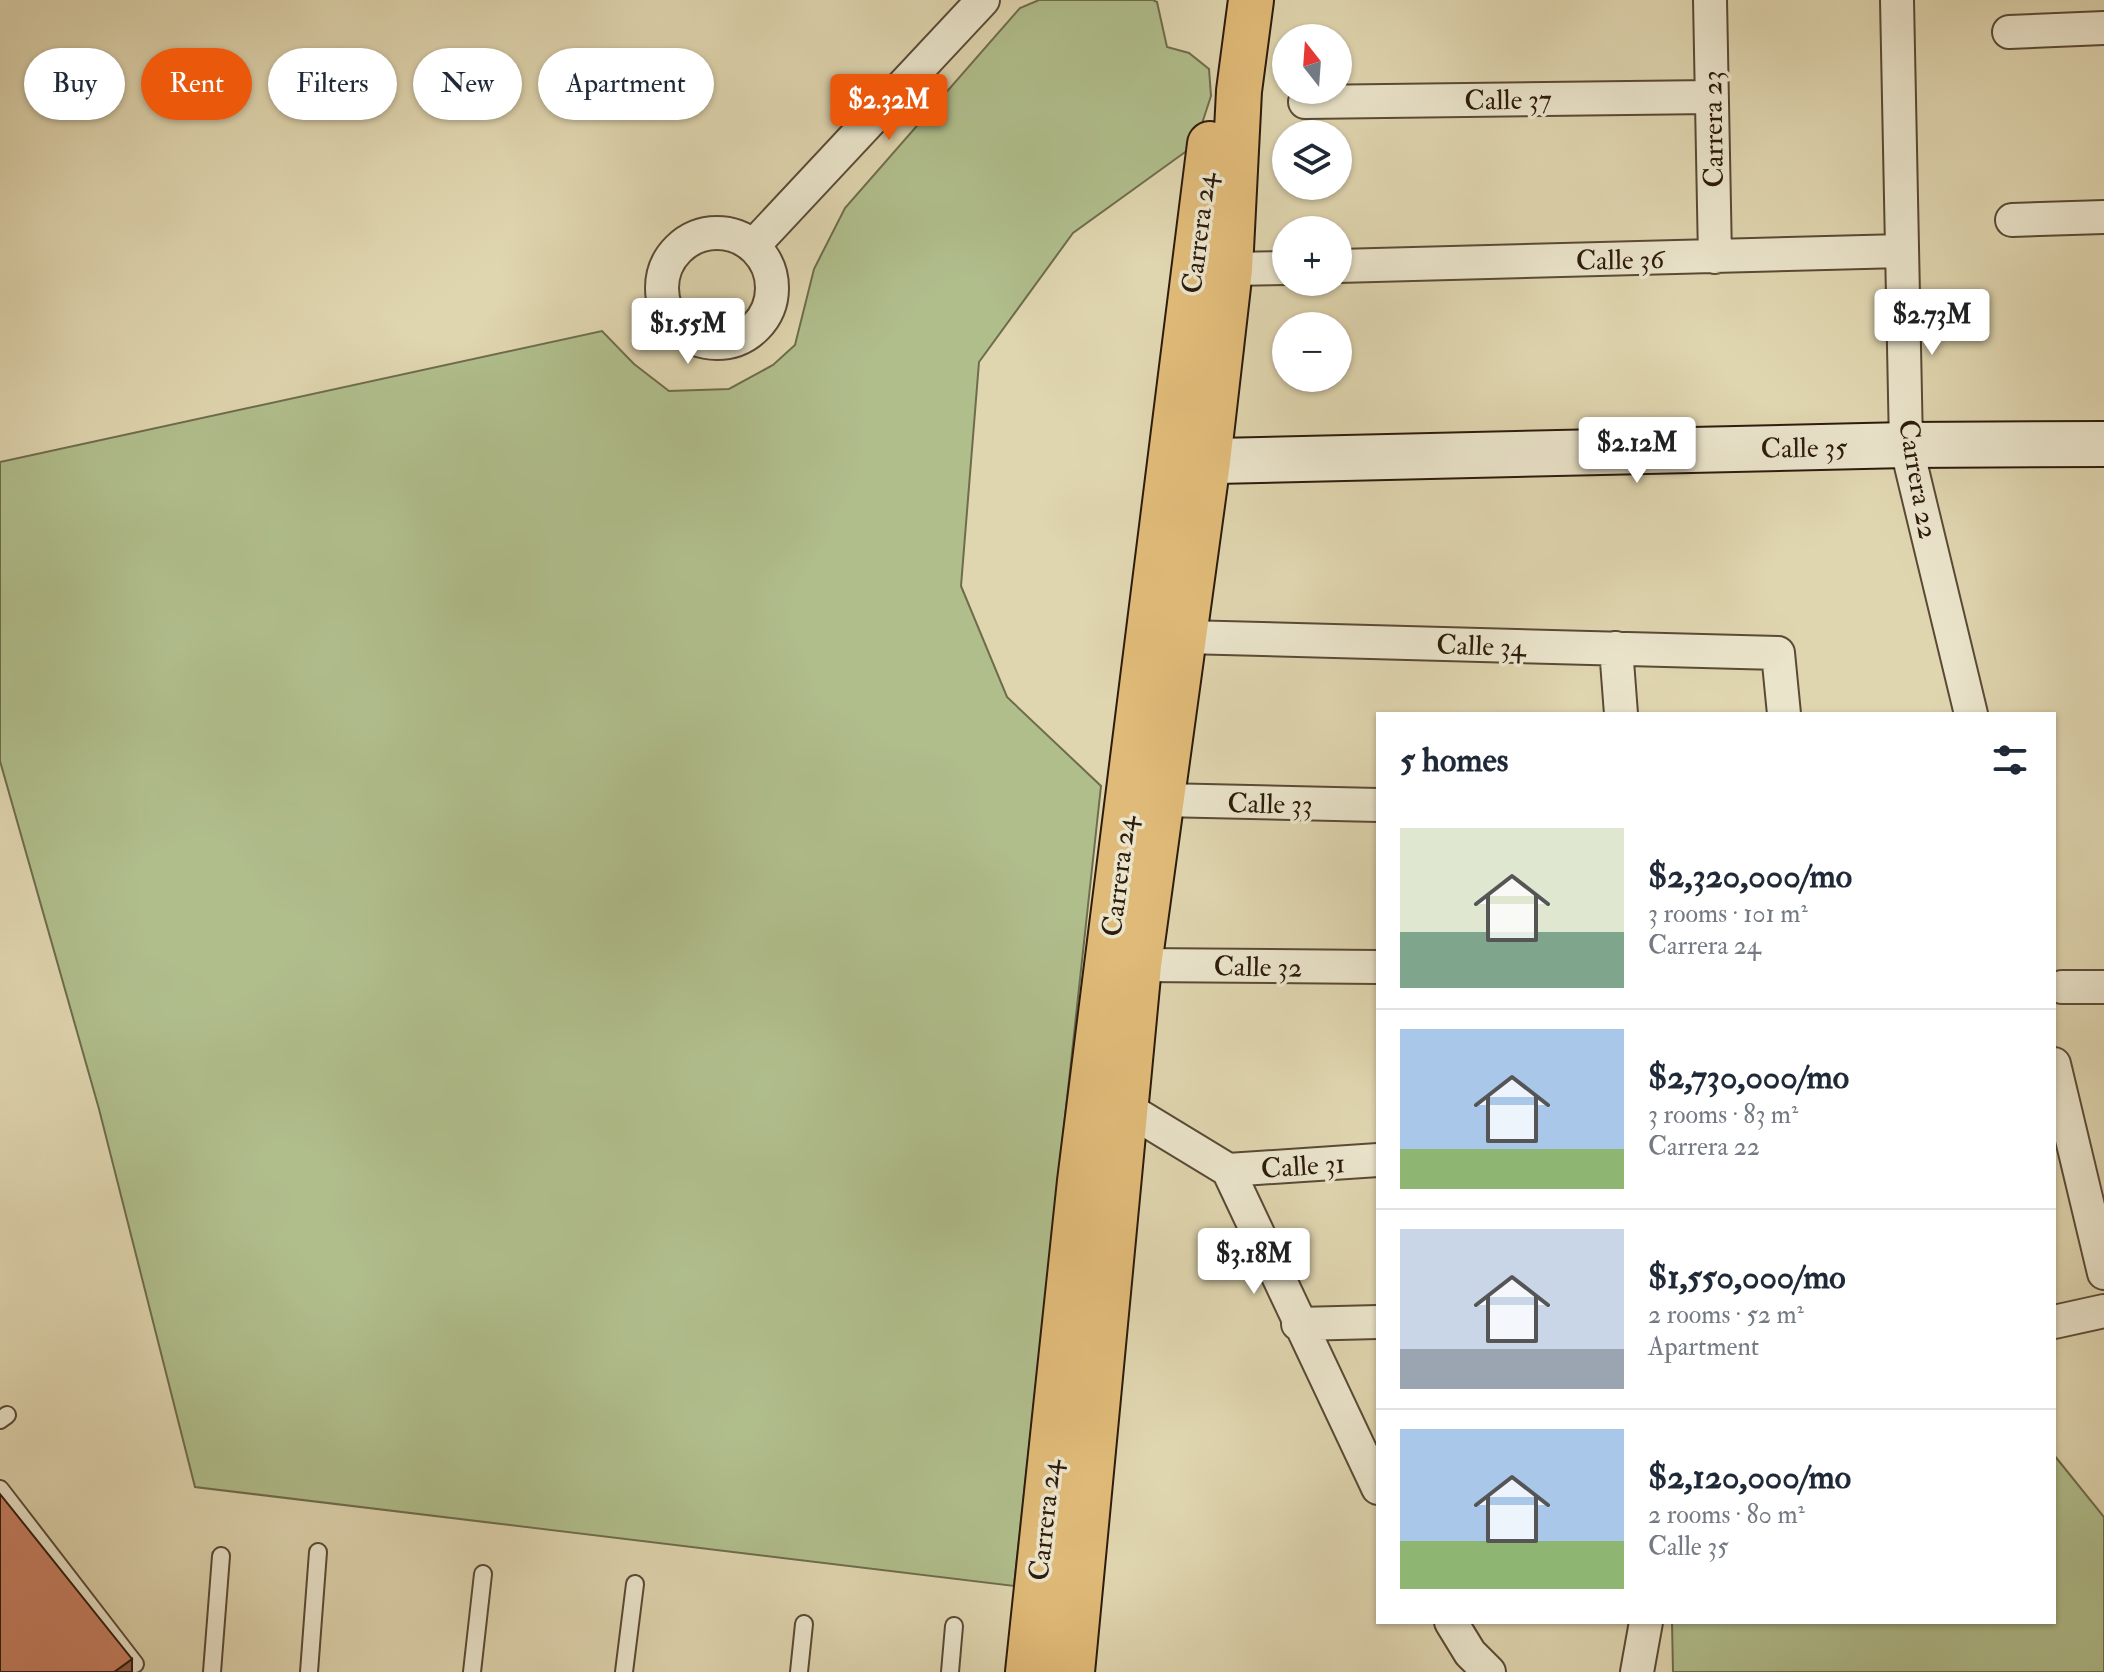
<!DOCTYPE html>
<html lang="en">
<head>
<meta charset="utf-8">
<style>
	body { margin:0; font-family:"IM FELL Double Pica",serif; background:#f2f2f3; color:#1f2937; height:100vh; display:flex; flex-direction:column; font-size:30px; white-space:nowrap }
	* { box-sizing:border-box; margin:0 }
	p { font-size:26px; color:#747a83 }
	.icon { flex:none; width:44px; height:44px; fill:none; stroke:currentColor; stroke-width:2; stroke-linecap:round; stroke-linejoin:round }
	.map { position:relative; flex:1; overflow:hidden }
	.details { position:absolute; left:1376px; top:712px; width:680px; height:912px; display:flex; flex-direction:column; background:#fff; border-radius:0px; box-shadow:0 2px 6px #0004 }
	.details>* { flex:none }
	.top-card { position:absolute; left:24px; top:48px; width:760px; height:72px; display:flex; gap:16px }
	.needle { width:52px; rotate:343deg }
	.buttons { position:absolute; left:1272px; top:24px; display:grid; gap:16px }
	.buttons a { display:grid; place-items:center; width:80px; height:80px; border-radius:50%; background:#fff; box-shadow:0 2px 6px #0004; font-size:40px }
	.price { position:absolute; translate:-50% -68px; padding:0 18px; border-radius:8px; background:#fff; color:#222; font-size:26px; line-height:52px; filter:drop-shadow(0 2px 4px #0008) }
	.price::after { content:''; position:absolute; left:50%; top:48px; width:24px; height:18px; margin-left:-12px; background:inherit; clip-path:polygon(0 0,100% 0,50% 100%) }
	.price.selected { background:#ea580c; color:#fff }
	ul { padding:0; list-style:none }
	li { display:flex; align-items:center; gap:24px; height:200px; padding:0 24px }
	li+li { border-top:2px solid #e0e1e3 }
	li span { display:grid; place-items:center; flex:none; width:224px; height:160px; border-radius:0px; color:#555 }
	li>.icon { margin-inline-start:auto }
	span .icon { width:96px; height:96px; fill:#fffc; stroke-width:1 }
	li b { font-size:34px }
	h2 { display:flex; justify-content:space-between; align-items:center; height:96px; padding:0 24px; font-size:34px }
	.pill { padding:0 28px; border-radius:36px; background:#fff; box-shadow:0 2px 6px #0004; font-size:28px; line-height:72px }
	.pill.selected { background:#ea580c; color:#fff }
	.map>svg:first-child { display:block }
</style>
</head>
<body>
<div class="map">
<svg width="2104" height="1672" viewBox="0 0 2104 1672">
	<rect width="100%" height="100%" fill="#dfd5af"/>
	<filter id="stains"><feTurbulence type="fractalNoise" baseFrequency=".0025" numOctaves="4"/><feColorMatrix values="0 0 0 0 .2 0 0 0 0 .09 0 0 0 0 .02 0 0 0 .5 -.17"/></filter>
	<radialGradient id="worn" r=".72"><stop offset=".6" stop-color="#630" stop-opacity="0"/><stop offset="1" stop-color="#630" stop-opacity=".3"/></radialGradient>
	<path fill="#b0be8c" stroke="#6e6c4c" stroke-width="2" d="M1039,0H1153L1157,2L1167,47L1189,53L1209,69L1211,96L1195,145L1073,233L979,362L961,586L1007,697L1101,786L1014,1586L195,1487L99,1109L0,761V462L602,331L634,364L669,391L729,389L773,365L795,345L814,269L845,208L1020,8Z
		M2054,1455L2104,1517V1672H1673L1672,1622H2054Z"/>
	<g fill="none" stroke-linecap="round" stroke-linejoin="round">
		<g stroke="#5a4a35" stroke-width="20">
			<path id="lane" d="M0,1420L7,1415
				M0,1489L135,1664
				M212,1672L221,1556
				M309,1672L318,1552
				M472,1672L483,1574
				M624,1672L635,1584
				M799,1672L804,1624
				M950,1672L954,1626"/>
		</g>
		<g stroke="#5a4a35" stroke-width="36">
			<path id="street" d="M1710,0L1715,257
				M1897,0L1906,445L1971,714
				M2009,32L2104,28
				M1305,102L1711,97
				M2012,220L2104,217
				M662 288a55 55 0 1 1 110 0a55 55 0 1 1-110 0Z
				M754,245L983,0
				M1338,266L1902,251
				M1230,269L1286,268
				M1185,637L1778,653L1784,714
				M1616,648L1621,714
				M1162,800L1378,805
				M1139,965L1378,967
				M2062,987H2104
				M2054,1064L2104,1273
				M1126,1108L1228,1170L1378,1488
				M1228,1170L1378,1160
				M2054,1322L2104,1311
				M1298,1324L1378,1322
				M1451,1622L1470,1653L1489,1672
				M1637,1672L1646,1622"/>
		</g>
		<g stroke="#2d1b0c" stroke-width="48">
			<path id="secondary" d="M1171,462L1906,445L2104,444"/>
		</g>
		<g stroke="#2d1b0c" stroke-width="48">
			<path id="primary" d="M1028,1672L1080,1181L1210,144
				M1072,1672L1139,965L1208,461L1230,269L1239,91L1251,0"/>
		</g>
		<use href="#lane" stroke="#eae4cb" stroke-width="16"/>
		<use href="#street" stroke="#eae4cb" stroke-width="32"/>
		<use href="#secondary" stroke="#eae4cb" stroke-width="44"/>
		<use href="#primary" stroke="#e0ba78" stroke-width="44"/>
	</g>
	<path fill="#8d5a46" stroke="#2d1b0c" stroke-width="2" d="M132,1659V1672H114Z"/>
	<path fill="#ca8164" stroke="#2d1b0c" stroke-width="2" d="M0,1494L132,1659L114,1672H0Z"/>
	<g text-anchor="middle" stroke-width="7" stroke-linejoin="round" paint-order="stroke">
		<g font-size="28" fill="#2d1b0c" stroke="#eae4cb">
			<text transform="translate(1508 99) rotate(-1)" y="10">Calle 37</text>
			<text transform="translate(1712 129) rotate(-91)" y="10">Carrera 23</text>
			<text transform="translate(1198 233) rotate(-83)" y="10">Carrera 24</text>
			<text transform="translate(1620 259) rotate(-1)" y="10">Calle 36</text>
			<text transform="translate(1804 447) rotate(-1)" y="10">Calle 35</text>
			<text transform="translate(1919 479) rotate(80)" y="10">Carrera 22</text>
			<text transform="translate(1481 645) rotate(2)" y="10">Calle 34</text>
			<text transform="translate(1270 803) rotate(1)" y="10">Calle 33</text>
			<text transform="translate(1118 876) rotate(-83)" y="10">Carrera 24</text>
			<text transform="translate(1258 966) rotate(1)" y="10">Calle 32</text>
			<text transform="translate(1303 1165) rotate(-4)" y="10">Calle 31</text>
			<text transform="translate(1044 1520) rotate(-84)" y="10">Carrera 24</text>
		</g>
	</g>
	<rect width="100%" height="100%" filter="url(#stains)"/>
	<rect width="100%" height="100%" fill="url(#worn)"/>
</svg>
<div class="buttons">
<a><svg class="needle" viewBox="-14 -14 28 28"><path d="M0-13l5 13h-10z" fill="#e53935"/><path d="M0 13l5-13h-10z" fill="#747a83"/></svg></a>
<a><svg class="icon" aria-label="layers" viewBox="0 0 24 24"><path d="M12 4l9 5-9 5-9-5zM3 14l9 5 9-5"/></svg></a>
<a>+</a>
<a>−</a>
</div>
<b class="price selected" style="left:889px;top:142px">$2.32M</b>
<b class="price" style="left:1932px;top:357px">$2.73M</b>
<b class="price" style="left:688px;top:366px">$1.55M</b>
<b class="price" style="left:1637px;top:485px">$2.12M</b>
<b class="price" style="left:1254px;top:1296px">$3.18M</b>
<div class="top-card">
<a class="pill">Buy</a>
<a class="pill selected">Rent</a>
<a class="pill">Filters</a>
<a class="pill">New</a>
<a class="pill">Apartment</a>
</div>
<section class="details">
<h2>5 homes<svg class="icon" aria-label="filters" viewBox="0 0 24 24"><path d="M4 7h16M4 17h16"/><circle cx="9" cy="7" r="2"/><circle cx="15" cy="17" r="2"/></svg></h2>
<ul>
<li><span style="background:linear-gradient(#dfe7d0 65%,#7fa58c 0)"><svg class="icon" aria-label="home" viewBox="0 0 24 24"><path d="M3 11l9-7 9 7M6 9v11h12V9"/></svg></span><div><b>$2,320,000/mo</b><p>3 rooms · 101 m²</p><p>Carrera 24</p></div></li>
<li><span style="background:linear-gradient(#a9c7e8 75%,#8fb573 0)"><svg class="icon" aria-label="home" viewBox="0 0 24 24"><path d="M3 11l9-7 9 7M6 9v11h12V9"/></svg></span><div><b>$2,730,000/mo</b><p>3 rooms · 83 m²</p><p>Carrera 22</p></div></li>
<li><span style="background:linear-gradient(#c9d6e8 75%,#9aa5b1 0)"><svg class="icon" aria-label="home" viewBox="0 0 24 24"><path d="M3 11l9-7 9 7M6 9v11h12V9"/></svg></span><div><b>$1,550,000/mo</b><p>2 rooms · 52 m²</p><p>Apartment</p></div></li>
<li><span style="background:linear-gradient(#a9c7e8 70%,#8fb573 0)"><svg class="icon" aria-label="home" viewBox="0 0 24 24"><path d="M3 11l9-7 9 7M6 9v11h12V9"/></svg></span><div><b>$2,120,000/mo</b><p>2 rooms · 80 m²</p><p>Calle 35</p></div></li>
</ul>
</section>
</div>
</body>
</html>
